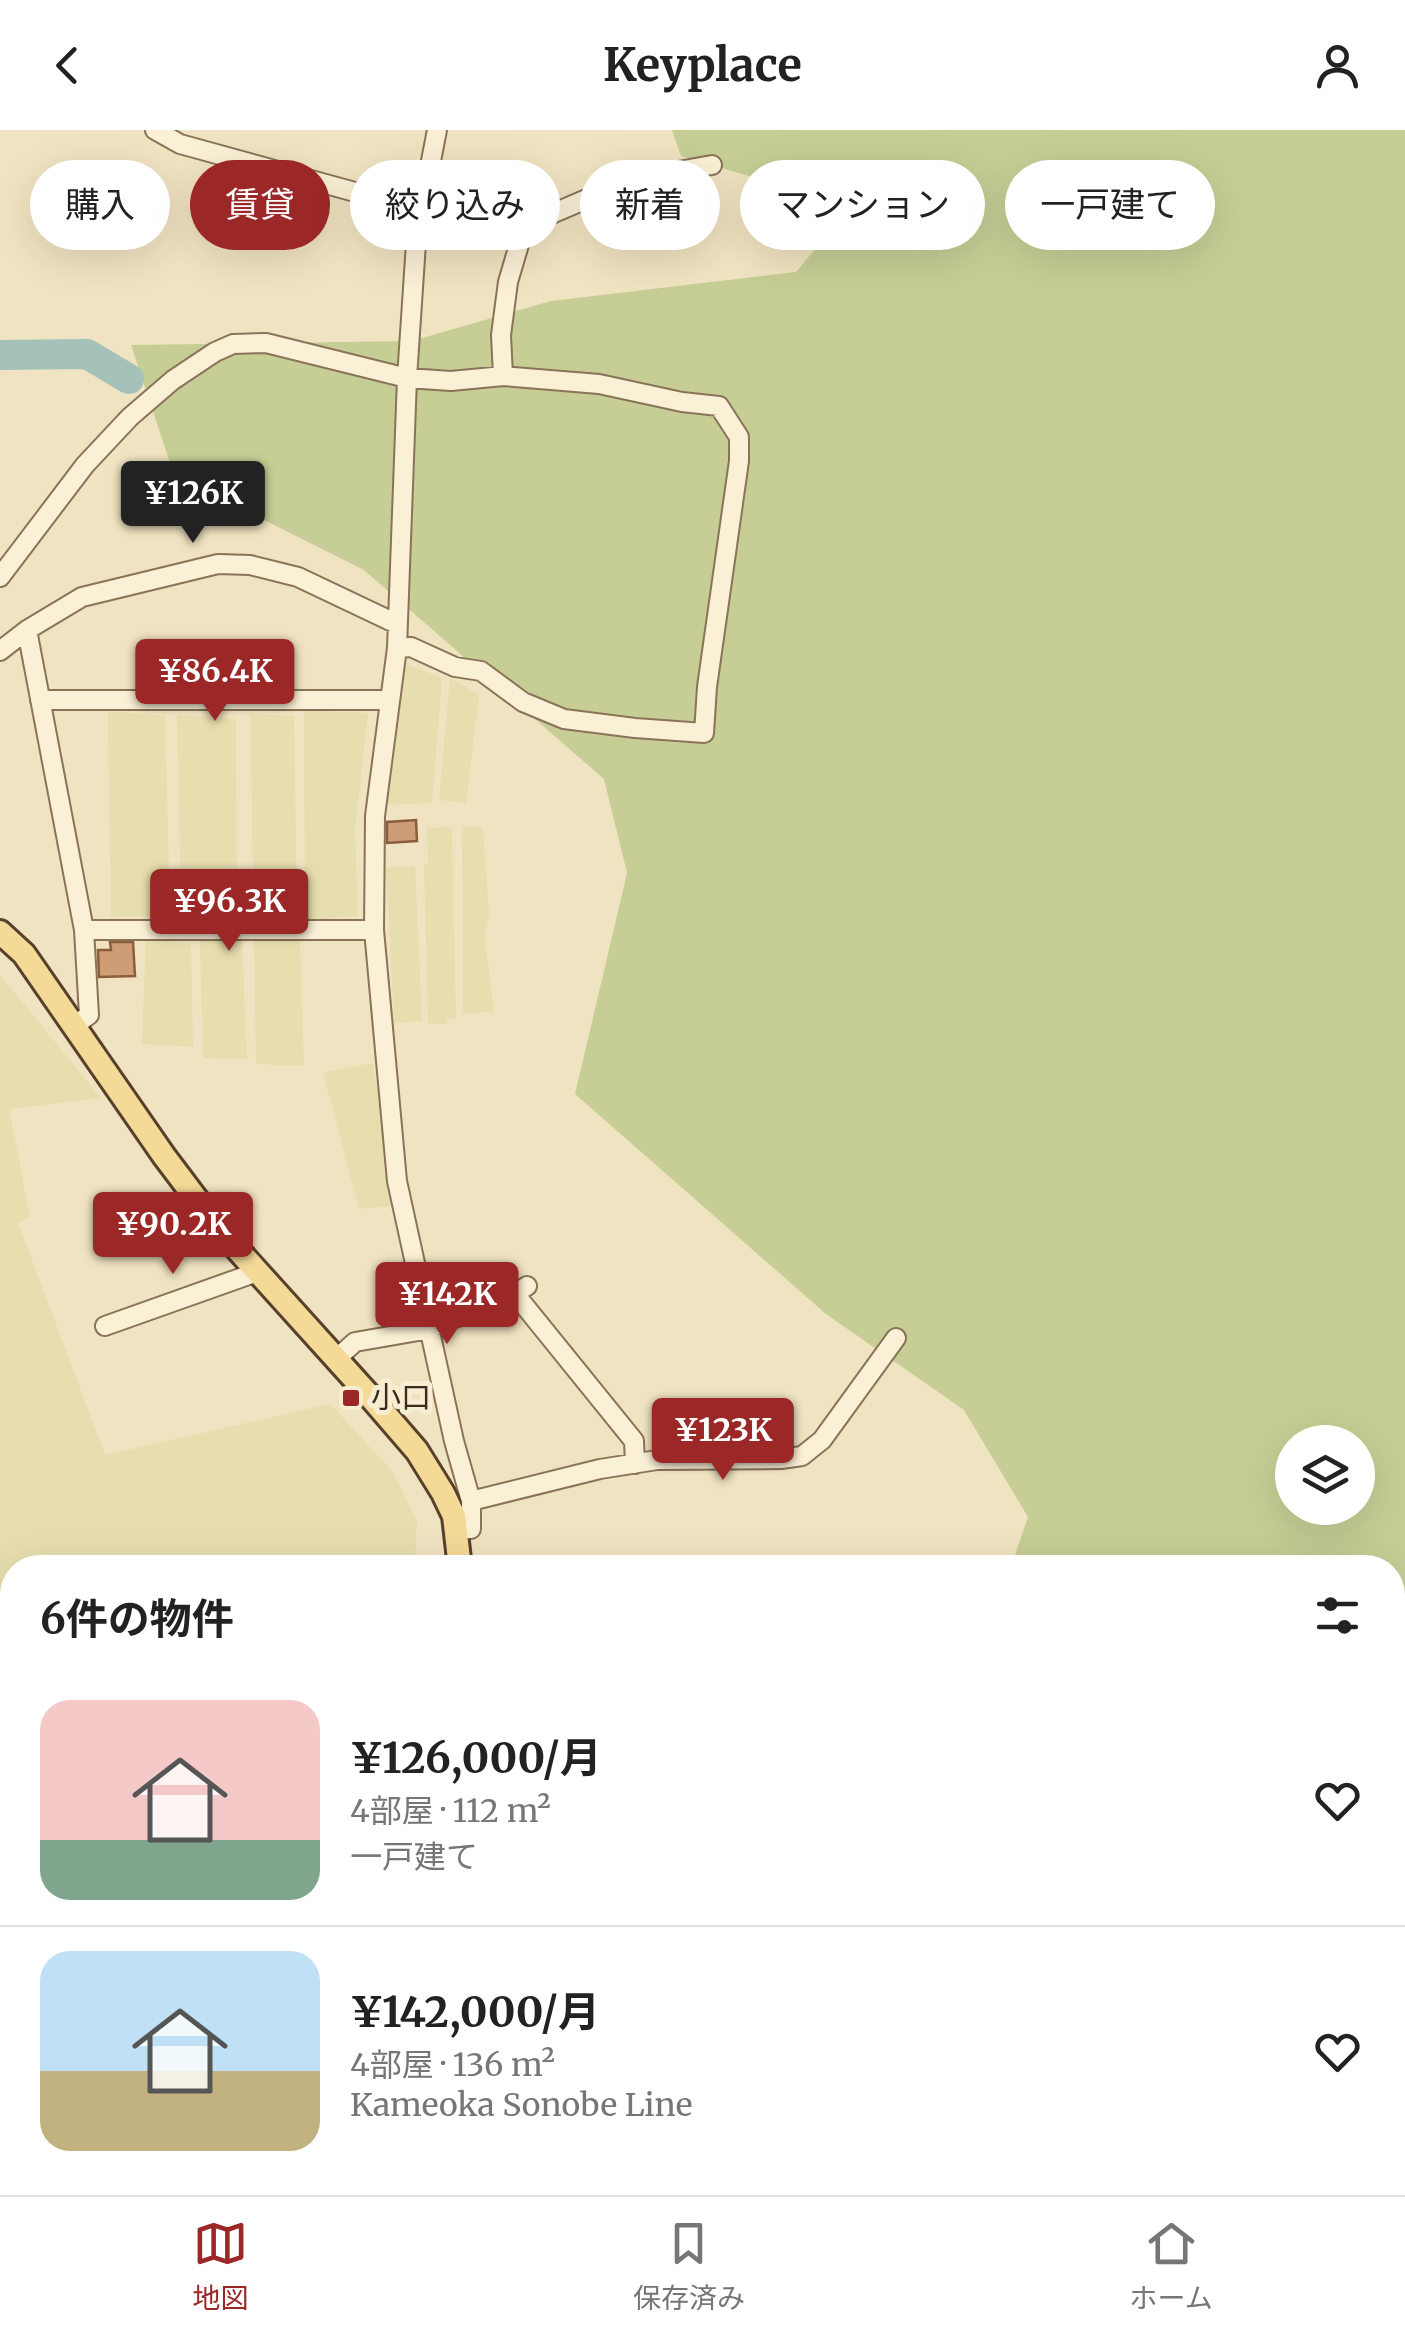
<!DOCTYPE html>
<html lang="ja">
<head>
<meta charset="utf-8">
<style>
	body { margin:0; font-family:Merriweather,"Noto Sans JP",serif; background:#f6f6f6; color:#222; height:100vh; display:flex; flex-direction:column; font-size:38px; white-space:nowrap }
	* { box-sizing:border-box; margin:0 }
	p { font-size:32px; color:#767676 }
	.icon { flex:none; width:55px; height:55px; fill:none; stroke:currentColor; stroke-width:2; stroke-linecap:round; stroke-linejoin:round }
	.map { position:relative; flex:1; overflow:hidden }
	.details { position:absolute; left:0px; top:1425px; width:1405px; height:640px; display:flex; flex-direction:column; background:#fff; border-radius:40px 40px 0 0; box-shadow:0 10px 40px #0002 }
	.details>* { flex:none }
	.hud { position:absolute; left:30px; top:30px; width:1345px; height:90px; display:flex; gap:20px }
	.tools { position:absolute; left:1275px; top:1295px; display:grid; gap:20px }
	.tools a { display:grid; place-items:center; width:100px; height:100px; border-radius:50%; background:#fff; box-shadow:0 10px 40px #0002; font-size:50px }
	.price { position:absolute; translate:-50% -85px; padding:0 22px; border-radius:10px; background:#9b2726; color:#fff; font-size:32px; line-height:65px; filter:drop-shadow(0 2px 5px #0008) }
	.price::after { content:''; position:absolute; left:50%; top:60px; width:30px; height:22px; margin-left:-15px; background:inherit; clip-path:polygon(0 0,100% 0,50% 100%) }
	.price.on { background:#222; color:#fff }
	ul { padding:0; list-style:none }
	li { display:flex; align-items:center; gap:30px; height:250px; padding:0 40px }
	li+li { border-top:2px solid #e0e0e0 }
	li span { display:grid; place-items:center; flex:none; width:280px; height:200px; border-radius:30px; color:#555 }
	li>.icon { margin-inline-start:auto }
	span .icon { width:120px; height:120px; fill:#fffc; stroke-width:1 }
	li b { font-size:42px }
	h2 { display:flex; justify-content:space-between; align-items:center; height:120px; padding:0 40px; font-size:42px }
	.tag { padding:0 35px; border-radius:45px; background:#fff; box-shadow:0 10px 40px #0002; font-size:35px; line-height:90px }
	.tag.on { background:#9b2726; color:#fff }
	header { display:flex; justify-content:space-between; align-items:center; height:130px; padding:0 40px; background:#fff; font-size:45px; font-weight:700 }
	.menu { display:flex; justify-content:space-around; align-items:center; height:140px; border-top:2px solid #e0e0e0; background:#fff; font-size:28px; color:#767676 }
	.menu a { display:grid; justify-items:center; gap:5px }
	.menu .on { color:#9b2726 }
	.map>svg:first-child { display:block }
</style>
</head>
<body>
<header><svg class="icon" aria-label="back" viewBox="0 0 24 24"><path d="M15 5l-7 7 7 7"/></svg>Keyplace<svg class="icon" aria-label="person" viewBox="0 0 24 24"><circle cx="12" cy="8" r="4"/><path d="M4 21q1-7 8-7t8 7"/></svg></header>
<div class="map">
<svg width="1405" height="2065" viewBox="0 0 1405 2065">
	<rect width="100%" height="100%" fill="#f0e3c1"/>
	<path fill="#e6deae" d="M406,534L442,548L432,673L386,675Z
		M450,547L479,565L466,673L439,670Z
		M304,580L368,583L355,702L358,786L305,790Z
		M108,581L165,586L170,785L111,787Z
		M250,584L294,586L297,784H254Z
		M177,585L236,589L237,782L181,784Z
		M462,695L483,698L489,783L485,809L494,881L463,884Z
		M452,697L456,889H447V894H428L424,735L428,733L427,698Z
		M415,736L422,891L394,893L386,738Z
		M146,808L191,814L193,917L142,914Z
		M200,811H242L247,929L203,928Z
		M254,811H300L304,936L256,934Z
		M0,845L101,968L9,979L30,1087L18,1093L105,1325L330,1274L393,1342L417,1391L415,1437L12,1438V1717L0,1719Z
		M373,933L397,1075L359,1079L323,942Z
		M102,2053H152L155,2065H97Z"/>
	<path fill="#c6ce95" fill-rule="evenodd" d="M672,0H1405V2065H735L728,2053L1392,2052V1438L1011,1437L1028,1387L964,1280L826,1184L575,964L627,743L604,649L364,440L174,345L131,215L412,211L551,171L796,142L851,76L681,26ZM1292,1312H1358V1378H1292Z"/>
	<path fill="#a4c2ba" stroke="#6b9088" stroke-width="2.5" d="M0,1819L12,1823V2052L52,2053L51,2065H0Z"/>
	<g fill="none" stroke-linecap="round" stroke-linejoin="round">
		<path stroke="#a4c2ba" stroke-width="30" d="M0,225L87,224L129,249
			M1392,1772L1405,1776
			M0,1774L12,1771"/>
	</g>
	<path fill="#cf9d75" stroke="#8a5d3d" stroke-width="2.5" d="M416,690L417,711L387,713V692Z
		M110,812H133L135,846L99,847L98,820H111Z"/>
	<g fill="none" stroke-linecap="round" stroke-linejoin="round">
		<g stroke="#8a7358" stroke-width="22">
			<path id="minor" d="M155,0L180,14L355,62L418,83L448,89L526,91L540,89L633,49L712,35
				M437,0L431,31L418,83L407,248L397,518L375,686L374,800L397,1051L454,1311L471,1371V1399L456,1400
				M503,246L501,205L508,152L526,91
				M0,447L85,335L130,287L173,250L215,222L233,214L266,213L407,248L451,251L503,246L599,254L682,272L719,276L739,307V331L707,557L704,603L635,598L564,589L523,572L481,541L455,537L411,517L397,518
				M27,500L84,800L89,885L74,896
				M0,521L27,500L82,467L218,434L250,435L298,447L397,494
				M40,570H390
				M84,800H374
				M515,1164L634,1311L635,1334
				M105,1196L257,1142
				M336,1229L355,1212L430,1199L447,1190L494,1177L527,1156
				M471,1371L600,1339L657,1330L781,1329L802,1326L822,1310L896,1208
				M0,1749L12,1748
				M188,2052L192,2065
				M295,2052L293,2061L297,2065
				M774,2052L777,2065
				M910,2052L911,2065
				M78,2065L84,2052"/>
		</g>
		<g stroke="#57412c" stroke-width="28">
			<path id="major" d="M0,802L24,824L164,1026L219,1099L367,1263L417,1321L443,1363L454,1386L460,1438
				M610,2052L616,2065"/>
		</g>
		<use href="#minor" stroke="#faf0d5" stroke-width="18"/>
		<use href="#major" stroke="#f5d997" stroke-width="22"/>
	</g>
	<rect fill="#9b2726" stroke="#f7edd1" stroke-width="4" x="341" y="1258" width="20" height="20" rx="5"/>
	<g text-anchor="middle" stroke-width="10" stroke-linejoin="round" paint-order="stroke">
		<g font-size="30" fill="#392b1d" stroke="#f7edd1" text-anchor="start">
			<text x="371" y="1278">小口</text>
		</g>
	</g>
</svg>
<div class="tools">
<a><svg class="icon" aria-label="layers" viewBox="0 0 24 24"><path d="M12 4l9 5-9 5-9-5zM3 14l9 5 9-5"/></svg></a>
</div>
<b class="price on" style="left:193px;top:416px">¥126K</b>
<b class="price" style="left:215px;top:594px">¥86.4K</b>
<b class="price" style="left:229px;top:824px">¥96.3K</b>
<b class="price" style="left:173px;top:1147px">¥90.2K</b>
<b class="price" style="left:447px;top:1217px">¥142K</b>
<b class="price" style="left:723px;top:1353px">¥123K</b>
<div class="hud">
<a class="tag">購入</a>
<a class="tag on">賃貸</a>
<a class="tag">絞り込み</a>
<a class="tag">新着</a>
<a class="tag">マンション</a>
<a class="tag">一戸建て</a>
</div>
<section class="details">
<h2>6件の物件<svg class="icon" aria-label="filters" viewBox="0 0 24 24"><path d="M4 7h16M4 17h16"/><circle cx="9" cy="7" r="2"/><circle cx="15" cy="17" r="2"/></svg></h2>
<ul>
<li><span style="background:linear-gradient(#f6c9c9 70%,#7fa58c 0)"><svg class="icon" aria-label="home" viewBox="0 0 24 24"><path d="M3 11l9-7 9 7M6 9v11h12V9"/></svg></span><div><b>¥126,000/月</b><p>4部屋 · 112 m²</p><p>一戸建て</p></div><svg class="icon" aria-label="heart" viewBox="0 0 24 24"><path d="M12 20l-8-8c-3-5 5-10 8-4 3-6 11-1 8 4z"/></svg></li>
<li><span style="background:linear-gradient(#bfe0f5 60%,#c2b280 0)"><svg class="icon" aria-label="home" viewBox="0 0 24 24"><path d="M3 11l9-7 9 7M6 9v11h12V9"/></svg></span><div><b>¥142,000/月</b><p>4部屋 · 136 m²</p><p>Kameoka Sonobe Line</p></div><svg class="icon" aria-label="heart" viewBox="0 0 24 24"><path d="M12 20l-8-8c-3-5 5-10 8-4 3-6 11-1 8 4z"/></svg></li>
</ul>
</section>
</div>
<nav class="menu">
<a class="on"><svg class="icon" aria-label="map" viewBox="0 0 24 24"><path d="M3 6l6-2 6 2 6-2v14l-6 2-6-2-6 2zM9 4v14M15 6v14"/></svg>地図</a>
<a><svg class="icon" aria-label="saved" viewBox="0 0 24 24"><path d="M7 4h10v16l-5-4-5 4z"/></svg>保存済み</a>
<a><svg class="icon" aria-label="home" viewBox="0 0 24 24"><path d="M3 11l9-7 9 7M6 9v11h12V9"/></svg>ホーム</a>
</nav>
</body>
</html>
